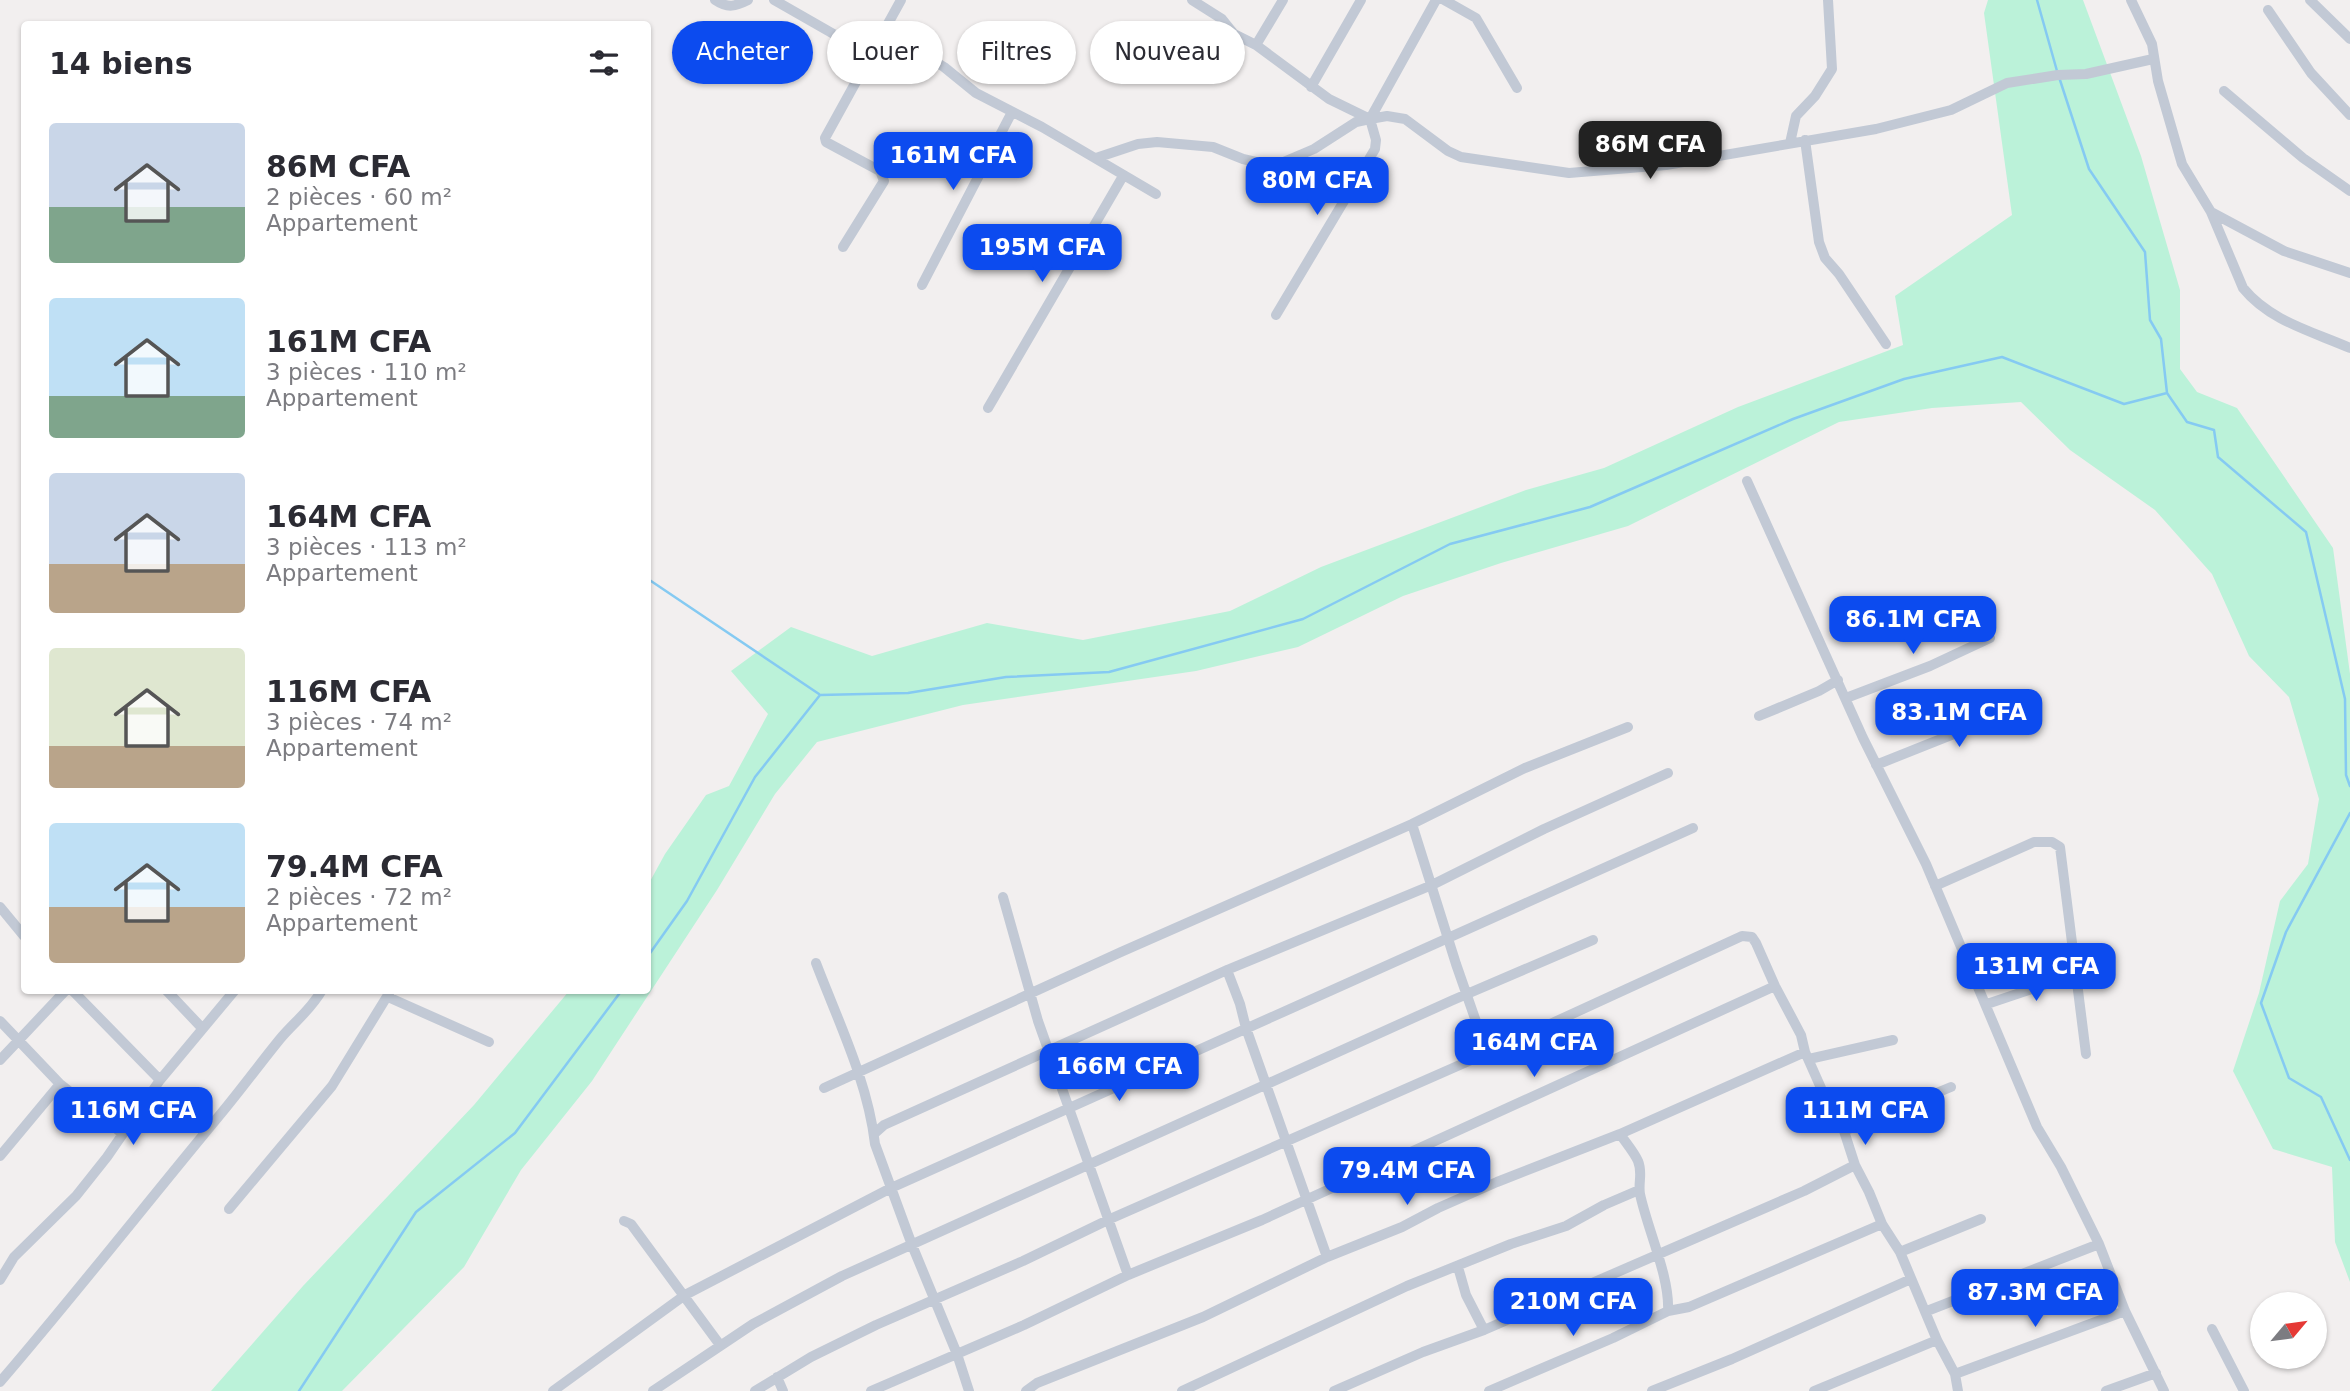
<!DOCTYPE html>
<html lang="fr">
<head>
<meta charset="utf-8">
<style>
	body { margin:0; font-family:"DejaVu Sans",sans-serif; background:#f7f7f7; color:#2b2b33; height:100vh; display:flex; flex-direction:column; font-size:26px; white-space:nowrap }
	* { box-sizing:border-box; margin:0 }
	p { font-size:23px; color:#7c7c81 }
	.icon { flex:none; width:38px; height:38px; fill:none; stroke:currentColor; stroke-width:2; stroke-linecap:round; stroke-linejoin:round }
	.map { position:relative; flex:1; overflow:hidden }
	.details { position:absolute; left:21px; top:21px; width:630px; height:973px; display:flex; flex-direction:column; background:#fff; border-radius:7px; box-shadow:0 2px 5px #0004 }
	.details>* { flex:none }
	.guide { position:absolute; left:672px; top:21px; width:665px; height:63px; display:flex; gap:14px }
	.needle { width:46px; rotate:61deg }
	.fabs { position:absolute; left:2250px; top:1292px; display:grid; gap:14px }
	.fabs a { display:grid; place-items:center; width:77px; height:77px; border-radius:50%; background:#fff; box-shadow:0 2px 5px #0004; font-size:35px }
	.price { position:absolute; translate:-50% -60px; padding:0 16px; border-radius:14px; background:#0c4bef; color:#fff; font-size:23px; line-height:46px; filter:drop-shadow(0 2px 4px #0008) }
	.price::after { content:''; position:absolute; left:50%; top:42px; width:21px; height:16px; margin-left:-10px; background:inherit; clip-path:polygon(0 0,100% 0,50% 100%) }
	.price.on { background:#222; color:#fff }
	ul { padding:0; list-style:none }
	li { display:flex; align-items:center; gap:21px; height:175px; padding:0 28px }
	li span { display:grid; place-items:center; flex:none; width:196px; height:140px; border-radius:7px; color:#555 }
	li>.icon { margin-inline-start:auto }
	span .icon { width:84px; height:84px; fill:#fffc; stroke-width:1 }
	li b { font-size:30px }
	h2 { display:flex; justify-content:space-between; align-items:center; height:84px; padding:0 28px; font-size:30px }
	.tag { padding:0 24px; border-radius:32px; background:#fff; box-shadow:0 2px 5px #0004; font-size:24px; line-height:63px }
	.tag.on { background:#0c4bef; color:#fff }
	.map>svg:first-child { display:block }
</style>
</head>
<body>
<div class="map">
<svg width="2350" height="1391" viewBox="0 0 2350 1391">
	<rect width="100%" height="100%" fill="#f2efef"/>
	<path fill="#bbf2d9" d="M1988,0H2083L2141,156L2180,290V369L2197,392L2237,408L2333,548L2350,674V1282L2335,1242L2332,1167L2273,1149L2233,1071L2259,993L2280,901L2308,864L2319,799L2289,697L2249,656L2212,574L2155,510L2070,450L2021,402L1932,408L1839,422L1628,526L1501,563L1403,596L1298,647L1196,671L963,705L817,742L775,794L717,890L592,1081L521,1170L464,1267L342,1391H211L303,1286L474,1105L569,991L648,990V885L665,854L706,795L729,786L768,714L731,671L791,627L872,656L987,623L1083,640L1230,611L1321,567L1526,490L1604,468L1738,407L1903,345L1895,296L2012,215L1984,13Z"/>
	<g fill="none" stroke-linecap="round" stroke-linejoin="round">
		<path stroke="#85caf2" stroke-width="2.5" d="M2037,0L2057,71
			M2059,77L2089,169L2145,252L2150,320L2161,339L2167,393L2187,422L2214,430L2218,457L2306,532L2345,699L2346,775L2350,786
			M648,579L819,694
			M2350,813L2286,932L2261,1003L2289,1078L2321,1097L2350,1160
			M648,956L687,901L755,777L820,695L908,693L1006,677L1109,672L1303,619L1450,544L1590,507L1793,419L1904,379L2002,357L2124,404L2167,393
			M299,1391L416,1212L515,1133L622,990"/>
		<path stroke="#c2c9d5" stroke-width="10" d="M715,0C728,9 736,6 748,0
			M774,0L872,56
			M1192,0L1222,19L1234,34L1256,45L1329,99L1370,119L1387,116L1405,119L1448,151L1461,157L1569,173L1666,165L1876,129L1951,110L2007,83L2058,75L2086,74L2153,59
			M1444,0L1476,18L1517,88
			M2131,0L2152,44L2158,81L2182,164L2211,212L2284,251L2350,273
			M2310,0L2350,39
			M2268,10L2311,73L2350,115
			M884,31L944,67L976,93L1042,127L1156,194
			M1256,45L1283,0
			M1311,87L1361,0
			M2224,91L2303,158L2350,191
			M1805,140L1819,242L1825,258L1839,274L1886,344
			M1790,143L1796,116L1815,96L1832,69L1828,0
			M1096,158L1138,144L1157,142L1213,147L1243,159L1274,166L1314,149L1356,122L1370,119
			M2211,212L2243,288C2270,321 2311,331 2350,348
			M843,247L884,181L880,171L826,142L825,138L901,0
			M922,285L1012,112
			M1276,315L1375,149L1376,140L1370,119L1436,0
			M988,408L1123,176
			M1747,481L1863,738L1926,864L2037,1127L2061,1167L2099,1244L2125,1311L2164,1391
			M1846,698L1930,666L1990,638
			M1759,716L1819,691L1838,680
			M1876,765L2029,704
			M1412,824L1456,964L1487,1053
			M1935,886L2034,842H2052L2060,847L2086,1054
			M1003,897L1038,1021L1128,1275
			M0,907L24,936
			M816,963C838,1021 868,1082 875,1144L912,1245L957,1354L969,1391
			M1227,970L1240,1004L1246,1028L1327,1257
			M72,990L160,1080
			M166,990L202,1028
			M388,997L489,1042
			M1987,1004L2076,974
			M0,1021L60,1084
			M1809,1059L1893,1040
			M0,1060L66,990
			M824,1088L1121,952L1412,824L1525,768L1628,727
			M1844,1131L1951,1087
			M875,1133L884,1125L1227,970L1432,885L1544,829L1668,773
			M1620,1134C1626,1143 1634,1152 1638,1161C1643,1173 1638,1182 1640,1194C1647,1228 1670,1277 1668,1311
			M0,1156L60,1084L123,1134
			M229,1209L332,1086L391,990
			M624,1221L631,1224L720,1345
			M1900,1252L1981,1219
			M1458,1267L1466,1295L1484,1330
			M0,1280L14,1257L76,1196L107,1157L160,1080L235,990
			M1927,1311L2099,1244
			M2212,1329L2244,1391
			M1955,1374L2125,1311
			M777,1377L783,1391
			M0,1382C73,1297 142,1209 214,1122C237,1095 258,1066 280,1039C295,1021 310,1011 322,990
			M553,1391L685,1295L891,1188L1693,828
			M653,1391L753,1324L842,1276L1453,1000L1593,940
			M755,1391L811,1357L876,1325L1023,1261L1110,1219L1487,1053L1742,936L1752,937L1756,943L1775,986L1801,1035L1805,1052L1821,1088L1844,1131L1855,1165L1869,1192L1882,1224L1900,1252L1937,1340L1955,1374L1958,1391
			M871,1391L1024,1325L1128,1275L1262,1220L1775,986
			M1026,1391L1037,1383L1203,1317L1327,1257L1402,1227L1438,1208L1497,1182L1620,1134L1805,1052
			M1182,1391L1407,1286L1511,1244L1566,1226L1604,1205L1639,1190
			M1334,1391L1423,1352L1484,1330L1804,1191L1855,1165
			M1489,1391L1613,1338L1668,1311L1689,1307L1882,1224
			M1652,1391L1732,1359L1911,1279
			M1814,1391L1937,1340
			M2106,1391L2156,1373"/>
	</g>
</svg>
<div class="fabs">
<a><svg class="needle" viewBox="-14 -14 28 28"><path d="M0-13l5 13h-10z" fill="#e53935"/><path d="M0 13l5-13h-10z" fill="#7c7c81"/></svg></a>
</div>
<b class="price on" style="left:1650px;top:181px">86M CFA</b>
<b class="price" style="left:953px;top:192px">161M CFA</b>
<b class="price" style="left:1317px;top:217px">80M CFA</b>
<b class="price" style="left:1042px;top:284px">195M CFA</b>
<b class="price" style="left:1913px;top:656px">86.1M CFA</b>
<b class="price" style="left:1959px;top:749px">83.1M CFA</b>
<b class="price" style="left:2036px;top:1003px">131M CFA</b>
<b class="price" style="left:1534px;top:1079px">164M CFA</b>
<b class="price" style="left:1119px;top:1103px">166M CFA</b>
<b class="price" style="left:133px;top:1147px">116M CFA</b>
<b class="price" style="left:1865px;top:1147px">111M CFA</b>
<b class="price" style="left:1407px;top:1207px">79.4M CFA</b>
<b class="price" style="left:2035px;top:1329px">87.3M CFA</b>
<b class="price" style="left:1573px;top:1338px">210M CFA</b>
<div class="guide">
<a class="tag on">Acheter</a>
<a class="tag">Louer</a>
<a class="tag">Filtres</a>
<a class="tag">Nouveau</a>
</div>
<section class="details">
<h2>14 biens<svg class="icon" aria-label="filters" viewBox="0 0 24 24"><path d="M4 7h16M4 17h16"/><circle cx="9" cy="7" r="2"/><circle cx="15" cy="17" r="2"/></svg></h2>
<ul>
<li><span style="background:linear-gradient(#c9d6e8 60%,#7fa58c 0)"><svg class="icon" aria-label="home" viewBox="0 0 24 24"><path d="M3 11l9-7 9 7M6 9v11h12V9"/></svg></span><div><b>86M CFA</b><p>2 pièces · 60 m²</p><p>Appartement</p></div></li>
<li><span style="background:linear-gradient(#bfe0f5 70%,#7fa58c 0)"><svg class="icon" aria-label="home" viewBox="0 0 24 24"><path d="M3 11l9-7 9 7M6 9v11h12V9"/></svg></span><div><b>161M CFA</b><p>3 pièces · 110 m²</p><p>Appartement</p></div></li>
<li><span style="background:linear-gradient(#c9d6e8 65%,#b9a48a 0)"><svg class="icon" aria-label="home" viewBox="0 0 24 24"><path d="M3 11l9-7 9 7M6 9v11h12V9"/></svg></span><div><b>164M CFA</b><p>3 pièces · 113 m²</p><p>Appartement</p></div></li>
<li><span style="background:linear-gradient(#dfe7d0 70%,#b9a48a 0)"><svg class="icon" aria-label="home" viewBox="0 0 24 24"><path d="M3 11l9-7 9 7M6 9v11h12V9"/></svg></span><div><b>116M CFA</b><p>3 pièces · 74 m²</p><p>Appartement</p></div></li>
<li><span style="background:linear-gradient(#bfe0f5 60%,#b9a48a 0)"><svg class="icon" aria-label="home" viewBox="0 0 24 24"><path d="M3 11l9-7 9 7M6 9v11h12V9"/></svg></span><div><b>79.4M CFA</b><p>2 pièces · 72 m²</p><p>Appartement</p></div></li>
</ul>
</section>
</div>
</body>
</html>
